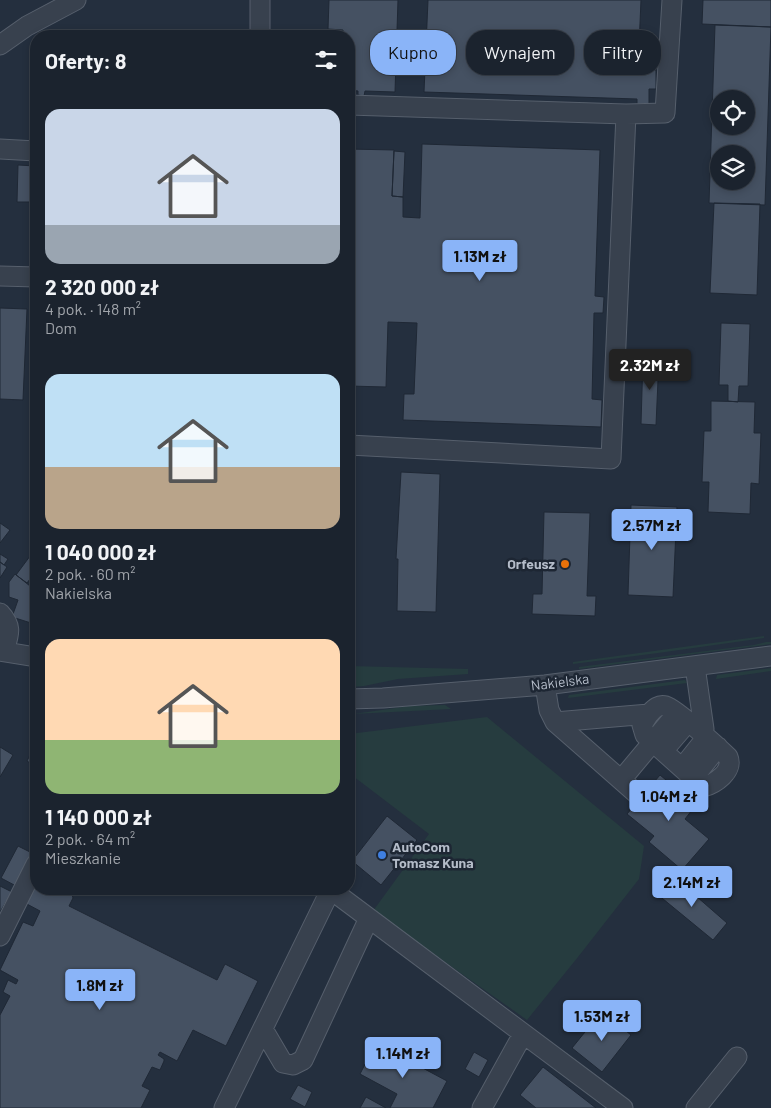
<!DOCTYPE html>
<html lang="pl">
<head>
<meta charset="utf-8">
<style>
	body { margin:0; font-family:Barlow,sans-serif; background:#242b36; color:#f1f3f6; height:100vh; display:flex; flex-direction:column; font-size:19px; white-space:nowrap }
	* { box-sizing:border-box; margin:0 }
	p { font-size:16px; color:#a0a4aa }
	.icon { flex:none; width:28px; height:28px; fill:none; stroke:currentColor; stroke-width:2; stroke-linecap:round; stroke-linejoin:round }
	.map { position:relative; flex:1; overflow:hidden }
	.panel { position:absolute; left:30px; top:30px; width:325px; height:865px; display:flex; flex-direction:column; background:#1b232e; border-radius:20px; box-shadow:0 2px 8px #0003,0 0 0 1px #39404a }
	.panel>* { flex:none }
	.guide { position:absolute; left:370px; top:30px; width:325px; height:45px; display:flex; gap:10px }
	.controls { position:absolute; left:710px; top:90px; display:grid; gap:10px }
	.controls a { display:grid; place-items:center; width:45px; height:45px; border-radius:50%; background:#1b232e; box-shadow:0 2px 8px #0003,0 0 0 1px #39404a; font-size:25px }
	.price { position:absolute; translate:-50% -42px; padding:0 11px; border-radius:5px; background:#8ab4f8; color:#111; font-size:16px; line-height:32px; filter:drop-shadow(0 1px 2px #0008) }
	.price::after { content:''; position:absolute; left:50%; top:30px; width:15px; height:11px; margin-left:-8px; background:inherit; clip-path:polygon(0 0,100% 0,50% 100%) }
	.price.active { background:#222; color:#fff }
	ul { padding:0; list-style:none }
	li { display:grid; align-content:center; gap:10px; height:265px; padding:0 15px }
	li span { display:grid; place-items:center; height:155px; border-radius:15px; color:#555 }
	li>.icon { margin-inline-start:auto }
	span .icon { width:90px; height:90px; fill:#fffc; stroke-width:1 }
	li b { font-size:21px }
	h2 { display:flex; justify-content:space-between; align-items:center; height:60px; padding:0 15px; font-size:21px }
	.chip { padding:0 18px; border-radius:20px; background:#1b232e; box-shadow:0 2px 8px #0003,0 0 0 1px #39404a; font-size:18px; line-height:45px }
	.chip.active { background:#8ab4f8; color:#111 }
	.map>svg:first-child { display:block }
</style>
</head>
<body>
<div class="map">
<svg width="771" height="1108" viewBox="0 0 771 1108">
	<rect width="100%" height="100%" fill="#242f3e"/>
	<path fill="#263c3f" d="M764,636V638L658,653L573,664V662Z
		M766,642H771V644L579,669V667L754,645Z
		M349,666L468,669V674L398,679L364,686L349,687Z
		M771,668V671L716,679L717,675Z
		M685,680L687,683L568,698L569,695Z
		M445,705L451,709L353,714L410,706Z
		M487,717L644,846L639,879L578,957L527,1020L373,911L429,834L349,773V734Z"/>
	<path fill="#455162" stroke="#1f2835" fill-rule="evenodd" d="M329,0H398L395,92L365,91L364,96L358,95V91L349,90V36H343V30L328,29Z
		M428,0H641L638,70H656V89H649V104H637V99L424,92Z
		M703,0H771V27L702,24Z
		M715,25L771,27L765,205L709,203ZM719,99H746V126H719ZM719,154H746V181H719Z
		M422,144L600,150L595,296L604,297L603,313H594L592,399L602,400L601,427L403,420L404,394H414L417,323L388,322L386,387L349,386V149L394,150L392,196L403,197V217L420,218Z
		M394,151L405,152L403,197L392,196Z
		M18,165L36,166V202H17Z
		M714,203L760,204L757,295L710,293Z
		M0,308L27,309L23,400L0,399Z
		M721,323L750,324L748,386H739L738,402L728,401V385H719Z
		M643,357L659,358L656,425L641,424Z
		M711,401L755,402L754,433H761L759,484L751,483L750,514L708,512L709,482H702L704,431H711Z
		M401,472L440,474L436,612L397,611L398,559H396Z
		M631,505L677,507L673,597L628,595Z
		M544,512L590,513L587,596H596L595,616L532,614L533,594H542Z
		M0,523L10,530L0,543Z
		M36,548V571L27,583L16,575Z
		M0,554L8,559L4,565L0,562Z
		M0,562L7,567L0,578Z
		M15,574L30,586L31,623L12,617L18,600L9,597V582Z
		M31,589H36V612H31Z
		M0,747L13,755L0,777Z
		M30,755L36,758V767L27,761Z
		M660,775L696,805L685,819L709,839L682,870L649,842L654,836L627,814Z
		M387,816L417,840L381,885L352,861Z
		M18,846L32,853L16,886L1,878Z
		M673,876L727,923L713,940L657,894Z
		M36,879V889H66L71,891L73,898L69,906L217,980L225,964L258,981L226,1046L193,1030L177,1061L160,1052L158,1055L164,1059V1061L160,1070L152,1067L142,1086L150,1090L141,1108H0V1015L10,996L3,992L8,980L16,984L18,980L0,970L23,922L33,926L40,911L25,903Z
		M0,886L12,892L0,912Z
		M602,1011L631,1035L602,1072L572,1048Z
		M376,1043L447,1081L433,1108H390L397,1094L360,1074Z
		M474,1052L488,1060L479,1077L465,1069Z
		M543,1067L596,1108H536L520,1095Z
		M298,1085L312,1092L305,1107L290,1099Z
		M366,1097L386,1108H360Z"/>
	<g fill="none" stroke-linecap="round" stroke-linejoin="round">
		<g stroke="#565f6c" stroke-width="21">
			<path id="minor" d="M260,36V0
				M0,45L27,26L76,0
				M349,105L626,114L665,113L672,0
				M0,149L36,151
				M0,276L36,277
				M349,445L611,459L626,114
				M0,613C13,627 9,634 4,651
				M0,651L36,657
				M695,666L704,729L701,733
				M545,685L549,710L555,722L637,794
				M349,699L383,698L545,685L771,656
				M555,722L649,714C654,709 658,704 666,706C676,709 718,747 728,757C734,771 715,784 703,787L645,735L642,725L649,714
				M663,751L688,722
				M682,768L706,738
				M693,778L718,747
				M621,780L677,713
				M330,889L623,1108
				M0,936L36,864
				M263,1029L283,1063L293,1065L303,1060L369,918
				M224,1108L331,889
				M482,1108L523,1034
				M696,1108L737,1057"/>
		</g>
		<use href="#minor" stroke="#38414e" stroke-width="19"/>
	</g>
	<circle fill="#e8710a" stroke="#1d2633" stroke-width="2" cx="565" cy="564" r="5"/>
	<circle fill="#3f7fe0" stroke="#1d2633" stroke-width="2" cx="382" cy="855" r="5"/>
	<g text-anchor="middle" stroke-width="5" stroke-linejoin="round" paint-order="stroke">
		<g font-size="14" font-weight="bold" fill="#b4bcc9" stroke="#1d2633" text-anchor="end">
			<text x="555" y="569">Orfeusz</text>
			<text x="392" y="852" text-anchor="start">AutoCom<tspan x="392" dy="16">Tomasz Kuna</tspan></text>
		</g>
		<g font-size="14" fill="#b4bcc9" stroke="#1d2633">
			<text transform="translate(560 682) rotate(-7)" y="5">Nakielska</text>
		</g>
	</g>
</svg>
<div class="controls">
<a><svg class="icon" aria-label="locate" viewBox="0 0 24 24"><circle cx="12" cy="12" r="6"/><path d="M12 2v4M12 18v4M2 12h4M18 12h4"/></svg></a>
<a><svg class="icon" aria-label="layers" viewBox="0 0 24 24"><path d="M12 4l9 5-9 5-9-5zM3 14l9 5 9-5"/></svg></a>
</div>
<b class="price" style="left:480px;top:282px">1.13M zł</b>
<b class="price active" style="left:650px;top:391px">2.32M zł</b>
<b class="price" style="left:652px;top:551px">2.57M zł</b>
<b class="price" style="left:669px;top:822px">1.04M zł</b>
<b class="price" style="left:692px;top:908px">2.14M zł</b>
<b class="price" style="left:100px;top:1011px">1.8M zł</b>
<b class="price" style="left:602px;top:1042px">1.53M zł</b>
<b class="price" style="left:403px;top:1079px">1.14M zł</b>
<div class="guide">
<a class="chip active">Kupno</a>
<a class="chip">Wynajem</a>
<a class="chip">Filtry</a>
</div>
<section class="panel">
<h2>Oferty: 8<svg class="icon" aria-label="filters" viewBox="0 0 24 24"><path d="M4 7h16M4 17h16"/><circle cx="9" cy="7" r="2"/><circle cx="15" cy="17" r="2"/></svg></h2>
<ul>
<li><span style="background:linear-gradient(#c9d6e8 75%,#9aa5b1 0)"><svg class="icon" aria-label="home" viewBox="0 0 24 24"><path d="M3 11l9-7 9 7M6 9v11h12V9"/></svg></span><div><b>2 320 000 zł</b><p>4 pok. · 148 m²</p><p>Dom</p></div></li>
<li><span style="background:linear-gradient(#bfe0f5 60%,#b9a48a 0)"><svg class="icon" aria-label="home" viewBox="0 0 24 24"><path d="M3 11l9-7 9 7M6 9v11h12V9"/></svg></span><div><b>1 040 000 zł</b><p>2 pok. · 60 m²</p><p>Nakielska</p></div></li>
<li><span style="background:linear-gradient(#ffd9b3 65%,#8fb573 0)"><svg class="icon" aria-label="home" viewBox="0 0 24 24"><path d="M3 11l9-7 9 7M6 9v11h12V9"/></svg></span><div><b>1 140 000 zł</b><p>2 pok. · 64 m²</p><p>Mieszkanie</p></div></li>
</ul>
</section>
</div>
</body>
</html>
